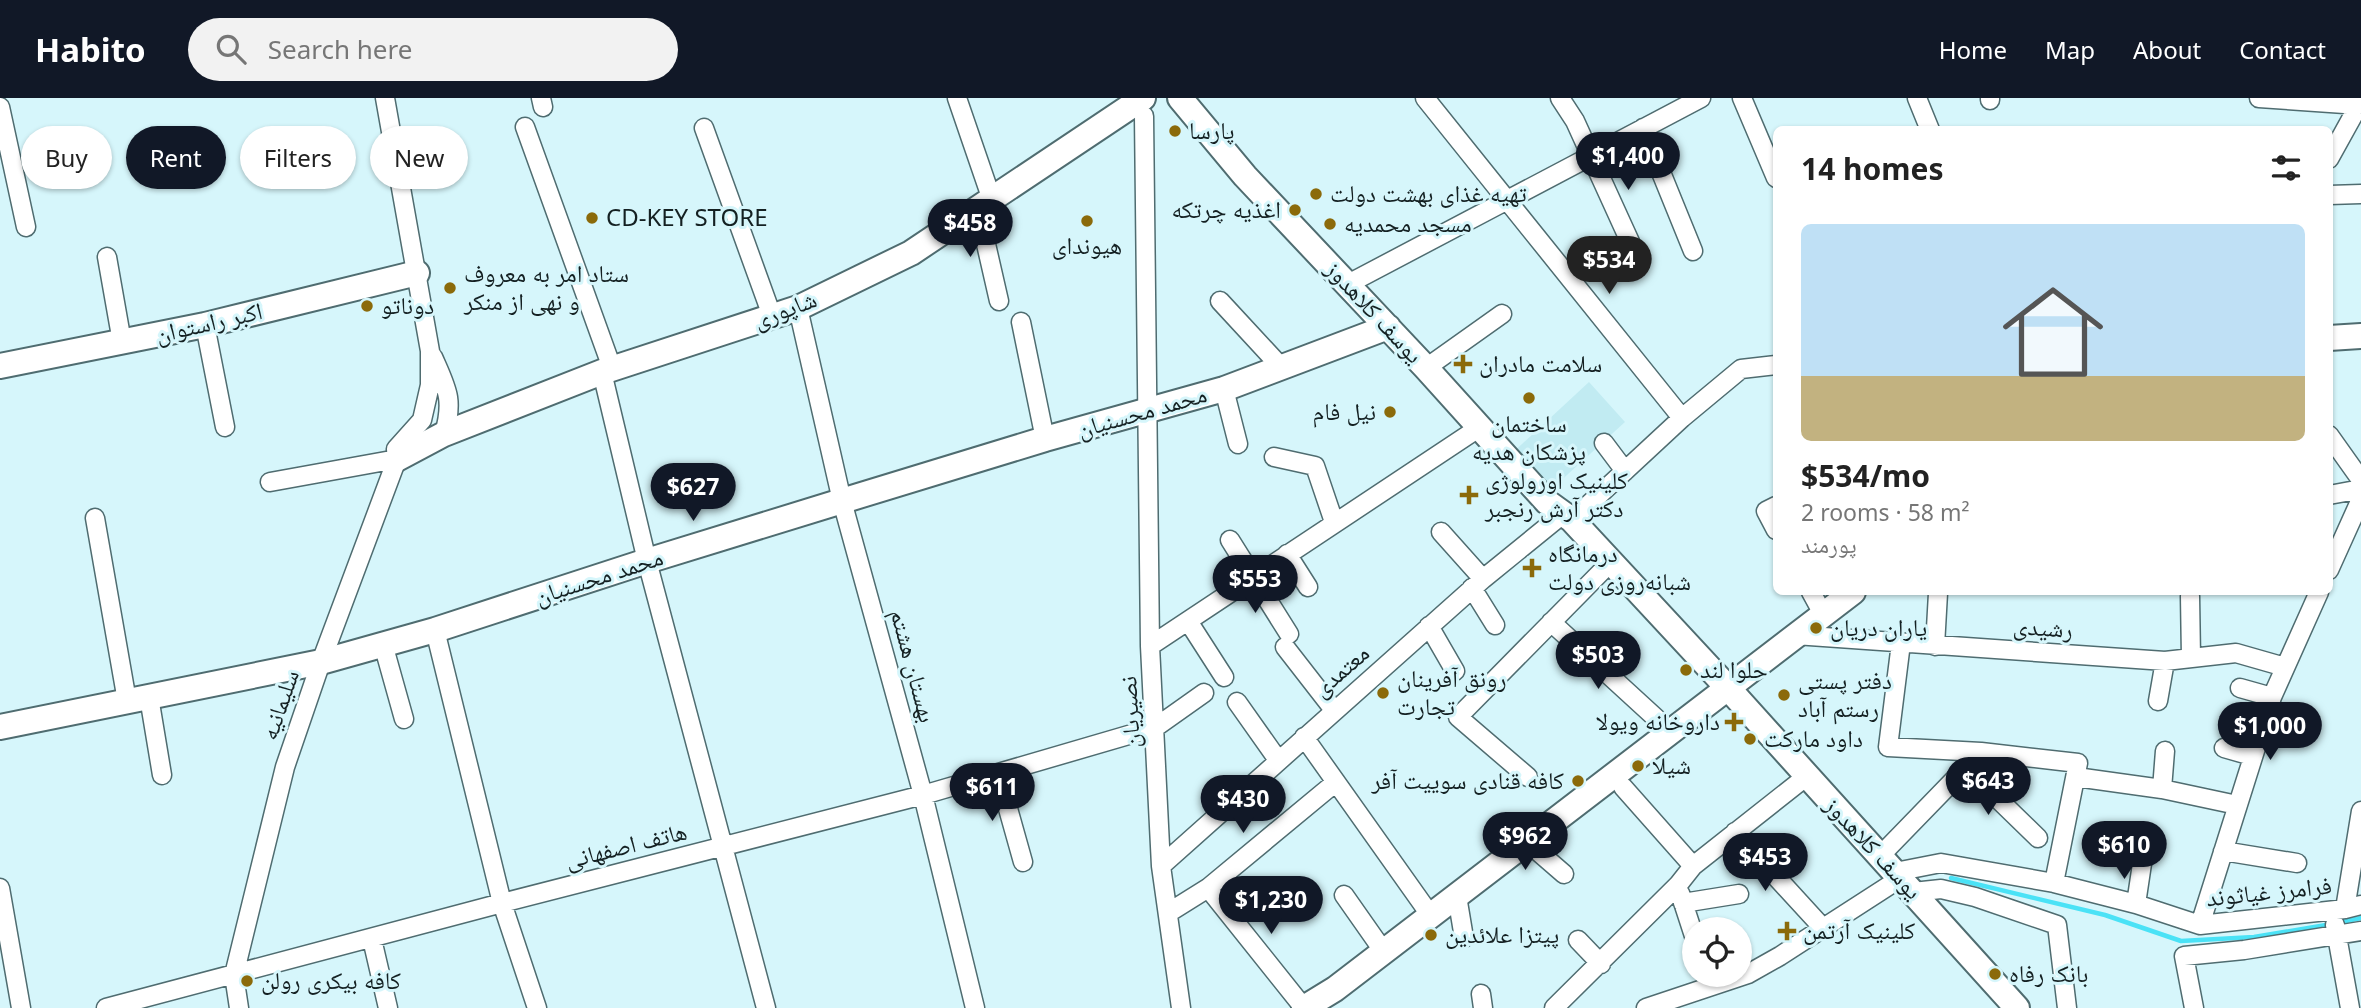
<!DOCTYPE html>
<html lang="en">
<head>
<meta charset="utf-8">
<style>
	body { margin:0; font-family:"Noto Sans","Noto Naskh Arabic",sans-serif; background:#f2f2f2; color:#222; height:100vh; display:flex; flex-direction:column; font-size:26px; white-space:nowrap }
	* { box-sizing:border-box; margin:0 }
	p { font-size:23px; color:#767676 }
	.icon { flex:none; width:38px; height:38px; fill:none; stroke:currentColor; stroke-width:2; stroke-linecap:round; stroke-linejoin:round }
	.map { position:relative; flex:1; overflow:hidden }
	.sheet { position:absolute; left:1773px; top:28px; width:560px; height:469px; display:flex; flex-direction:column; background:#fff; border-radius:10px; box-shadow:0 2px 5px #0004 }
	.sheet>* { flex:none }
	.hud { position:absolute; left:21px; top:28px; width:665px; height:63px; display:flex; gap:14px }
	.buttons { position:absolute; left:1682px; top:819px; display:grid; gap:14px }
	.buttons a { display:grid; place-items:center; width:70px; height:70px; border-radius:50%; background:#fff; box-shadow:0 2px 5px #0004; font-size:35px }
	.price { position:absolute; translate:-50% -60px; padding:0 16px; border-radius:24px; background:#111827; color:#fff; font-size:23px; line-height:46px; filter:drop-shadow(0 2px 4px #0008) }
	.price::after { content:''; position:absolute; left:50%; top:42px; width:21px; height:16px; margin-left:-10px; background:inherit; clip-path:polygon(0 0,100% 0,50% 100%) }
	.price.on { background:#222; color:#fff }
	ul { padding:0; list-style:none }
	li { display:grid; align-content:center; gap:14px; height:371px; padding:0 28px }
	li+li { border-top:2px solid #e0e0e0 }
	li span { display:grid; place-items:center; height:217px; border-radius:10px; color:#555 }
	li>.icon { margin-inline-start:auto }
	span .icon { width:126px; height:126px; fill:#fffc; stroke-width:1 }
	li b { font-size:30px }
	h2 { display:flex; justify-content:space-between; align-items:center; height:84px; padding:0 28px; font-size:30px }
	.pill { padding:0 24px; border-radius:32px; background:#fff; box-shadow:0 2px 5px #0004; font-size:24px; line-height:63px }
	.pill.on { background:#111827; color:#fff }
	header { display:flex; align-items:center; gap:42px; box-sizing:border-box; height:98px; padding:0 35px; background:#111827; color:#fff }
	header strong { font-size:33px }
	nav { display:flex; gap:38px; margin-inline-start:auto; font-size:24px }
	.search { width:490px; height:63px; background:#f2f2f2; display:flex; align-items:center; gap:18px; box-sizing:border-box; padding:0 24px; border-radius:38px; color:#767676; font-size:26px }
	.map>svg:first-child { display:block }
</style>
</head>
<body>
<header>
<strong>Habito</strong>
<div class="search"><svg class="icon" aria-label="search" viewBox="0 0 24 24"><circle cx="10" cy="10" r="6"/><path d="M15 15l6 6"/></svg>Search here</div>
<nav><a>Home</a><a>Map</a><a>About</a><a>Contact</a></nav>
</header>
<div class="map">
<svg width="2361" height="910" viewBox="0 0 2361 910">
	<rect width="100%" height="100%" fill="#d6f6fb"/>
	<path fill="#c1ebf2" d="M1589,284L1625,324L1544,398L1508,359Z"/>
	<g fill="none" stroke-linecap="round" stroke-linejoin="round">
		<path stroke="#4ae2f6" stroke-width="4.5" d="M1951,780L2105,817L2181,843L2254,839L2326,827
			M2342,824L2361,820"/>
		<g stroke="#4f6c70" stroke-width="21">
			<path id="street" d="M541,0L543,9
				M957,0L992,102
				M1425,0L1682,320
				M1560,0L1575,23L1631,146
				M1742,0L1776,80
				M1917,0L1930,32
				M1990,0V2
				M2259,0L2359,7
				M0,9L26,129
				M1144,18L1150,548L1161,768L1181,910
				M525,29L612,270
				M704,30L772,218
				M1643,30L1693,153
				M2329,61L2361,3
				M2329,97L2361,96
				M978,111L999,203
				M107,159L122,244
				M1348,186L1701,0
				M1220,203L1282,270
				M798,210L842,403L923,697L975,910
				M1021,224L1045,341
				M205,227L225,329
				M433,259C447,291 454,301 444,336
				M1426,270L1502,216
				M602,274L647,463L766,910
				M1224,291L1238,346
				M2329,337L2361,382
				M1604,345L1625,373
				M1274,359L1315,368L1334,424
				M270,384L397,361
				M2329,397L2361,391
				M1776,408L1766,413L1776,432
				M95,420L127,603
				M1572,422L1682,320L1741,271L1776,267
				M1441,434L1483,481
				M1230,442L1289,536
				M1287,456L1308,489
				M2329,472L2361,401
				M1472,490L1495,527
				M1811,494L1823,516
				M2190,498L2191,560
				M1188,523L1224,579
				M1551,524L1670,633
				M1429,528L1455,573
				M435,532L502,805L537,910
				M1795,537L2165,563L2236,555L2285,569
				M1901,545L1888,649L1981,654L2078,665L2054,785
				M383,546L404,621
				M1150,548L1480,329
				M1935,548L1938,495
				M1285,549L1334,612
				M2240,590L2272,599
				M149,599L162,677
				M2158,603L2165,563
				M1237,604L1278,662
				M1304,639L1431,818
				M2224,650L2252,658
				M1966,670L2038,740
				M998,675L1023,764
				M1528,679L1458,619L1602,473
				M2076,679L2162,691L2237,707
				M1623,689L1693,768
				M2162,691L2165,653
				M1735,734L1823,830
				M1527,744L1564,776
				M2223,753L2297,765
				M1880,758L1981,654
				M1161,768L1483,481L1558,420
				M1895,774L1941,765L2054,785L2136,806L2200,827L2345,811L2361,807
				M0,790L21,910
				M1208,790L1304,910
				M1913,794L1941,791L1975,799L2057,827L2067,910
				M1680,795L1694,838
				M1344,797L1384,854
				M1457,798L1464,840
				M1683,805L1739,796
				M2136,806L2143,759
				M2345,811L2361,713
				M1168,815L1208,790L1336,684
				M2200,827L2272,599L2319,494
				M2335,827L2350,910
				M372,841L388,910
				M1578,842L1601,866
				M1481,896L1483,910
				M106,910L502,805L923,697L1156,629L1204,595
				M239,910L234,877L285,669L321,564L397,361L396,351L422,322L430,287V253L385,0
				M1554,910L1678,787L1693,768L1807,678
				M1646,910L1748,876L1780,858L1893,785
				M2194,910L2184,858L2244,852L2361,833"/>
		</g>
		<g stroke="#4f6c70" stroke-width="28">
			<path id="secondary" d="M1180,0L1245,78L1426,270L1547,404L1572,422L1728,590L2017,910
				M2329,240L2361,238
				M0,268L205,227L417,175
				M397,361L444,336L602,274L798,210L911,155L1143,0
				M0,629L321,564L435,532L647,463L842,403L1045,341L1224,291L1388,229
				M1304,910L1335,891L1853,494"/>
		</g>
		<use href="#street" stroke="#fff" stroke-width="18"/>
		<use href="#secondary" stroke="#fff" stroke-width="24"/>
	</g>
	<g fill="#8b6a0a" stroke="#d6f6fb" stroke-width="2.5">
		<circle cx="1175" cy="33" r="7"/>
		<circle cx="1316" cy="96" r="7"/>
		<circle cx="1295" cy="112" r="7"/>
		<circle cx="592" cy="120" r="7"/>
		<circle cx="1087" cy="123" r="7"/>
		<circle cx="1330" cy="126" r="7"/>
		<circle cx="450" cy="190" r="7"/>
		<circle cx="367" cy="208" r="7"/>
		<path d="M1459.5 255.5h7v7h7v7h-7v7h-7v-7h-7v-7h7z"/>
		<circle cx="1529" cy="300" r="7"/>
		<circle cx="1390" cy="314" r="7"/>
		<path d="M1465.5 386.5h7v7h7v7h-7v7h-7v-7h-7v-7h7z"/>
		<path d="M1528.5 459.5h7v7h7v7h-7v7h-7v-7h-7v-7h7z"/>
		<circle cx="1816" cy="530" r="7"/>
		<circle cx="1686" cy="572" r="7"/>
		<circle cx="1383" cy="595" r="7"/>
		<circle cx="1784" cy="597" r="7"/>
		<path d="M1730.5 613.5h7v7h7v7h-7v7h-7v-7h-7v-7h7z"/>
		<circle cx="1750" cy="641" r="7"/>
		<circle cx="1638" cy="668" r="7"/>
		<circle cx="1578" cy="683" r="7"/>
		<path d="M1783.5 822.5h7v7h7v7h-7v7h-7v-7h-7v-7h7z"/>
		<circle cx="1431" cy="837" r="7"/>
		<circle cx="1995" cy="876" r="7"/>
		<circle cx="247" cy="883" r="7"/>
	</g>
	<g text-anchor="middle" stroke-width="6" stroke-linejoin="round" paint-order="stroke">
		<g font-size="24" fill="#142022" stroke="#d6f6fb" text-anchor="start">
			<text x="1189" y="41">پارسا</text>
			<text x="1330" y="104">تهیه غذای بهشت دولت</text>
			<text x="1281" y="120" text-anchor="end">اغذیه چرتکه</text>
			<text x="606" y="128">CD-KEY STORE</text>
			<text x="1344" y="134">مسجد محمدیه</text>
			<text x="1087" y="156" text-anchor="middle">هیوندای</text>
			<text x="464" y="184">ستاد امر به معروف<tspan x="464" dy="28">و نهی از منکر</tspan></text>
			<text x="381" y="216">دوناتو</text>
			<text x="1479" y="274">سلامت مادران</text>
			<text x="1376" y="322" text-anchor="end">نیل فام</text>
			<text x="1529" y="334" text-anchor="middle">ساختمان<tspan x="1529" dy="28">پزشکان هدیه</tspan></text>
			<text x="1485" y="391">کلینیک اورولوژی<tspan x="1485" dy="28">دکتر آرش رنجبر</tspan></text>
			<text x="1548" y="464">درمانگاه<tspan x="1548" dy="28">شبانه‌روزی دولت</tspan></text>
			<text x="1830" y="538">یاران دریان</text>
			<text x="1700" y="580">حلوا لند</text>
			<text x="1397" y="589">رونق آفرینان<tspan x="1397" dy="28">تجارت</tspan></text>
			<text x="1798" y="591">دفتر پستی<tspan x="1798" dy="28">رستم آباد</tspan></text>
			<text x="1720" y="632" text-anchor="end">داروخانه ویولا</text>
			<text x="1764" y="649">داود مارکت</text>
			<text x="1652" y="676">شیلا</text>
			<text x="1564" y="691" text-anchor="end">کافه قنادی سوییت آفر</text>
			<text x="1803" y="841">کلینیک آرتمن</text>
			<text x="1445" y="845">پیتزا علائدین</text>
			<text x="2009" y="884">بانک رفاه</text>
			<text x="261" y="891">کافه بیکری رولن</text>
		</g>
		<g font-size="24" fill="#142022" stroke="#d6f6fb">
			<text transform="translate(785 212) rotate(-21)" y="8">شاپوری</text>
			<text transform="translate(1374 214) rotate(47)" y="8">یوسف کلاهدوز</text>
			<text transform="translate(209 225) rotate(-13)" y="8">اکبر راستوان</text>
			<text transform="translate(1142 314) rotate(-16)" y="8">محمد محسنیان</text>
			<text transform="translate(599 479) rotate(-18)" y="8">محمد محسنیان</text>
			<text transform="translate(2043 530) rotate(4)" y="8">رشیدی</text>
			<text transform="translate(913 568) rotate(75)" y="8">بهستان هشتم</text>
			<text transform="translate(1341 573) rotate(-41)" y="8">معتمدی</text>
			<text transform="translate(280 607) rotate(-71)" y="8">سلیمانیه</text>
			<text transform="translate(1130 614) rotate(-93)" y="8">نصیریان</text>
			<text transform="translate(626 748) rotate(-14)" y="8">هاتف اصفهانی</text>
			<text transform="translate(1873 750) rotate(47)" y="8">یوسف کلاهدوز</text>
			<text transform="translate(2269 794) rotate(-6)" y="8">فرامرز غیاثوند</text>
		</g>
	</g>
</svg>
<div class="buttons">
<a><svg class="icon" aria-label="locate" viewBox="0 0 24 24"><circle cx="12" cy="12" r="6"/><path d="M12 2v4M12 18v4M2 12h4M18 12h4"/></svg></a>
</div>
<b class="price" style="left:1628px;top:94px">$1,400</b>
<b class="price" style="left:970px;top:161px">$458</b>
<b class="price on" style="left:1609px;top:198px">$534</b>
<b class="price" style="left:693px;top:425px">$627</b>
<b class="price" style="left:1255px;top:517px">$553</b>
<b class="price" style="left:1598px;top:593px">$503</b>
<b class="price" style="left:2270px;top:664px">$1,000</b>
<b class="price" style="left:1988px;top:719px">$643</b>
<b class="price" style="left:992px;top:725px">$611</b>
<b class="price" style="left:1243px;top:737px">$430</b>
<b class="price" style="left:1525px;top:774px">$962</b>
<b class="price" style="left:2124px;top:783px">$610</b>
<b class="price" style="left:1765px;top:795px">$453</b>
<b class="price" style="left:1271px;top:838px">$1,230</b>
<div class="hud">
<a class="pill">Buy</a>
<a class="pill on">Rent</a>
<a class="pill">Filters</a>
<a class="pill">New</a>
</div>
<section class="sheet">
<h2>14 homes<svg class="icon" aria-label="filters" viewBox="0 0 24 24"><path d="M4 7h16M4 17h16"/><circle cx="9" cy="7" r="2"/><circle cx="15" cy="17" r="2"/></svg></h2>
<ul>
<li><span style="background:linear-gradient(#bfe0f5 70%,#c2b280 0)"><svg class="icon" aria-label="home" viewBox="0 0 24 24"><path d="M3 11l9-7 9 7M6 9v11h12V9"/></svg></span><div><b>$534/mo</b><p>2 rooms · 58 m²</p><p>پورمند</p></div></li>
</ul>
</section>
</div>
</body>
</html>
